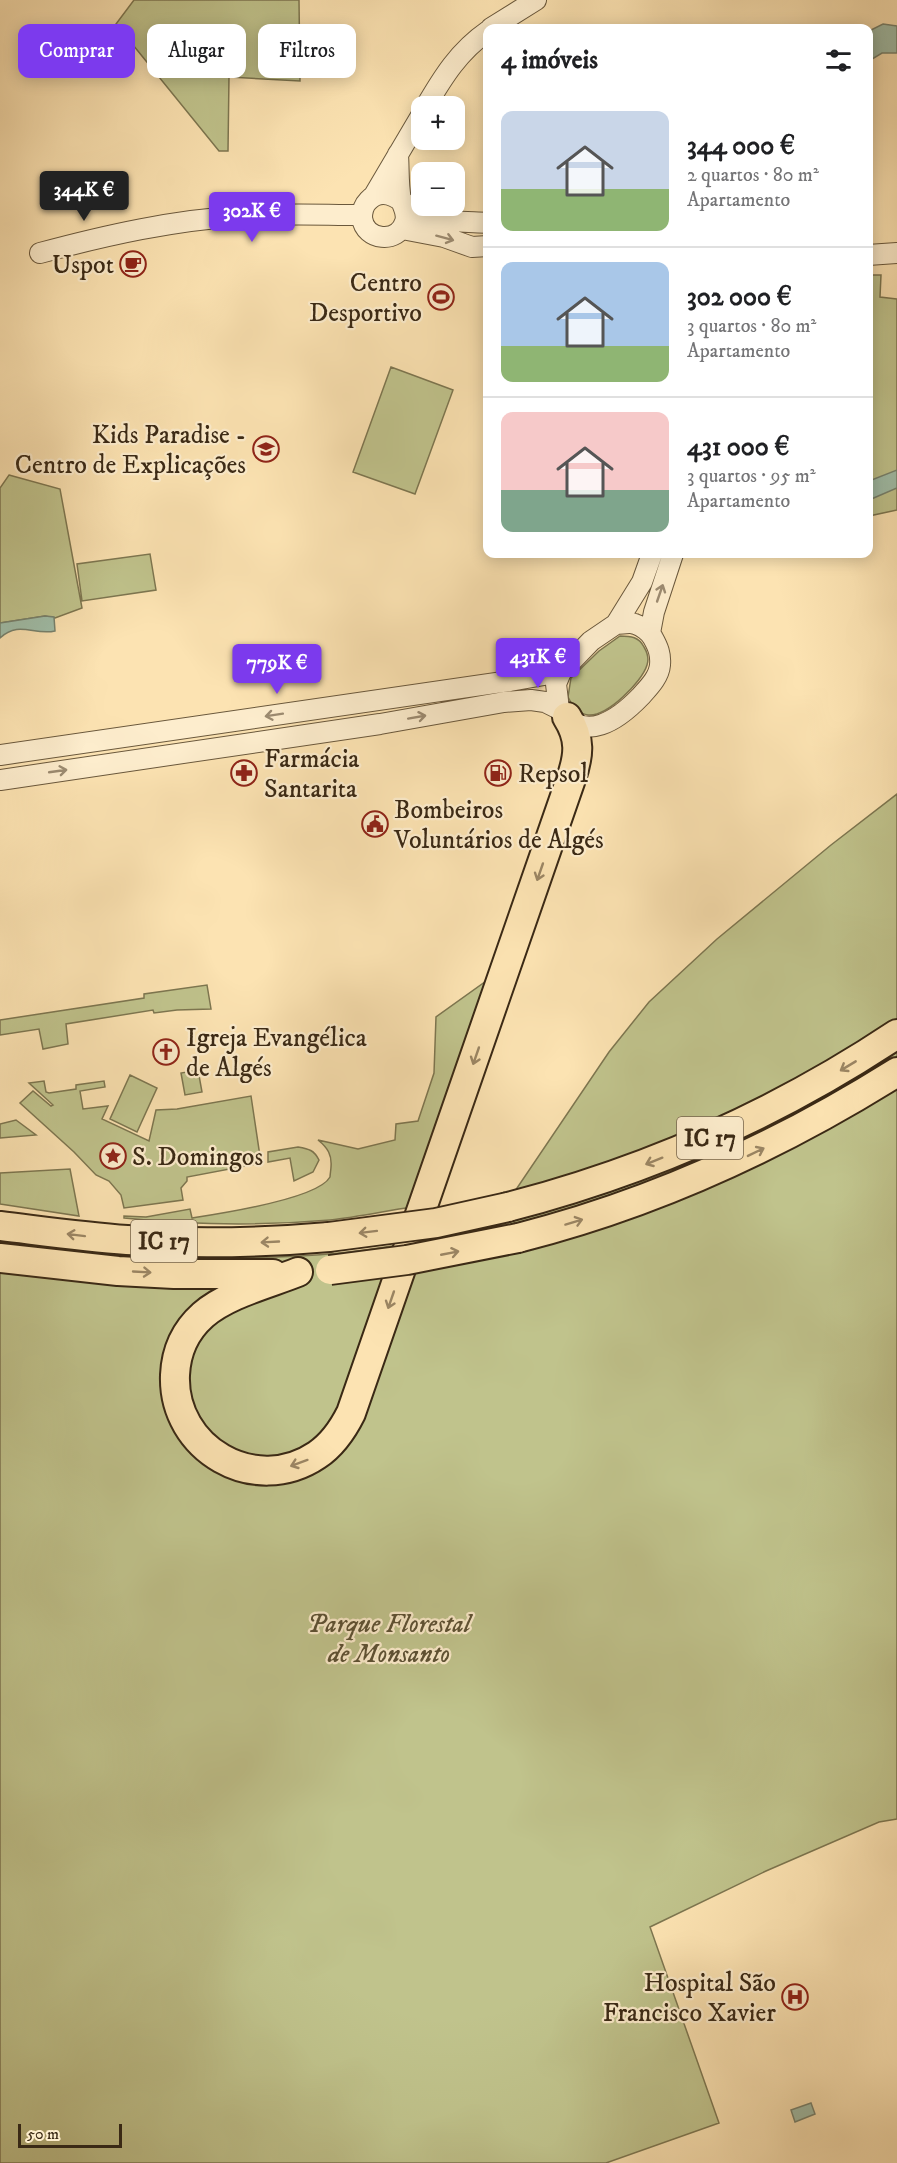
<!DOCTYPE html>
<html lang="pt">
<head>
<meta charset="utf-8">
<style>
	body { margin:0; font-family:"IM FELL DW Pica",serif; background:#f2f2f2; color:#202124; height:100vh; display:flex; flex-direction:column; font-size:22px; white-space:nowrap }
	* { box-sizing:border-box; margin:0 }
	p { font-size:20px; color:#757577 }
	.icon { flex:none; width:33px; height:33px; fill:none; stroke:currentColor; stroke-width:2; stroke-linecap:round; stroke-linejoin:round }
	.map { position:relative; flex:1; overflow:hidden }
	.sheet { position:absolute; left:483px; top:24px; width:390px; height:534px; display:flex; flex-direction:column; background:#fff; border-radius:12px; box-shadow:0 3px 15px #0003 }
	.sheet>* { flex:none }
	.banner { position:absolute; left:18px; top:24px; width:375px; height:54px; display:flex; gap:12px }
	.tools { position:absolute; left:411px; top:96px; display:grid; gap:12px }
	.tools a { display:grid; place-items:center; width:54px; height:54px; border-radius:12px; background:#fff; box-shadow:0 3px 15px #0003; font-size:30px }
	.scale { position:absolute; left:18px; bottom:15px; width:104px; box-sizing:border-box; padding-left:6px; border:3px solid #3a2915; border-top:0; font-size:16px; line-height:21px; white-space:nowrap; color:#3a2915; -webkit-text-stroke:4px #fdedcd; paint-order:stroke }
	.price { position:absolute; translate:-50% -51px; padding:0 14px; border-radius:6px; background:#7c3aed; color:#fff; font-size:20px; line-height:39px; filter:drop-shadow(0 2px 3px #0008) }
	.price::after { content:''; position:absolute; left:50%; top:36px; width:18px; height:14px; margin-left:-9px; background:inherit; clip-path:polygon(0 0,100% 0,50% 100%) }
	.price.selected { background:#222; color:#fff }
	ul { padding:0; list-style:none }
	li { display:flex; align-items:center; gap:18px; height:150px; padding:0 18px }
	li+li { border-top:2px solid #e0e0e0 }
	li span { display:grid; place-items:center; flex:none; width:168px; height:120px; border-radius:12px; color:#555 }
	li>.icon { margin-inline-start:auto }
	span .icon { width:72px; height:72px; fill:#fffc; stroke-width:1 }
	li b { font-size:26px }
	h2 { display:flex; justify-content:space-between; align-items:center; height:72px; padding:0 18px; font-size:26px }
	.pill { padding:0 21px; border-radius:12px; background:#fff; box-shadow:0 3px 15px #0003; font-size:21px; line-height:54px }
	.pill.selected { background:#7c3aed; color:#fff }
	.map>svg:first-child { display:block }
</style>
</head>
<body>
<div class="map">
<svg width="897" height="2163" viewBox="0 0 897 2163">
	<rect width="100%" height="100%" fill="#fce3b2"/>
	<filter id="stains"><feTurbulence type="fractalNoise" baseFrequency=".00333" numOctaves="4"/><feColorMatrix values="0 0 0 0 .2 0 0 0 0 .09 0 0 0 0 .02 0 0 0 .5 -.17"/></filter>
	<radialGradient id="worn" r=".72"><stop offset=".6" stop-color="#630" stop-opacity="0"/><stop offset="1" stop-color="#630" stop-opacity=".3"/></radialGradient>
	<path fill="#c0c38c" stroke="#7d7650" stroke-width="1.5" d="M134,0H299L300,81L229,77L228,151H219L116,24Z
		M869,275H881L880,297L897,299V510L869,516Z
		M391,367L453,390L415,494L353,472Z
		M9,475L60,489L82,608L55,618L45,616L0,623V488Z
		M150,554L156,590L82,601L77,564Z
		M620,636C631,636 639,637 644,647C647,652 649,659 647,665C642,682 607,717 588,715C578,714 572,705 568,697L571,678L599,651Z
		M897,794V1819L879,1822L766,1871L650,1927L719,2123L606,2163H0V1240C102,1253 197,1261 300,1256C364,1253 427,1240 490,1228L609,1052L649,1002L717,939L831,845Z
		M496,974L412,1207C385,1211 358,1217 330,1220C261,1226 193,1225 124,1218V1216L146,1217L190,1209L192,1218C218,1214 318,1199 330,1177C330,1175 331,1169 331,1167C332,1155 328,1148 318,1140L358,1149L395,1140L396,1124L418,1121L434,1073L436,1017Z
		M207,985L211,1009L177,1010L154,1013L153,1010L66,1024L68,1044L43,1049L39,1029L0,1035V1020L144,998V994Z
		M198,1070L202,1092L185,1095L181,1073Z
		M130,1075L157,1088L137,1132L110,1119Z
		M44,1081L46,1092L49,1093L76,1089V1085L104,1081L105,1087L80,1091L83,1109L108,1106L102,1119L149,1141L156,1110L177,1109L251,1096L261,1163L187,1177V1181L181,1188L183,1200L124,1208L121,1195L109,1181L96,1175L74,1152L20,1103L33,1091L51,1106L53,1105L29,1083Z
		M16,1120L36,1135L0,1138V1124Z
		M298,1147C309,1149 314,1150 319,1160L313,1172L294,1181L290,1158L268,1162V1152Z
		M70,1169L79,1216L0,1204V1173Z"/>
	<path fill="#a0bea9" stroke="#77826e" stroke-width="1.5" d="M883,24L897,26V53H882L869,61V31Z
		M897,470V488L869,500V481Z
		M45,616L54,617L55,631C34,636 19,620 0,638V623Z
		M811,2103L815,2114L795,2122L791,2110Z"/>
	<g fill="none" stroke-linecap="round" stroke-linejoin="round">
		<g stroke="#6a583c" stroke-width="22">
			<path id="tertiary" d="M491,28L536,0
				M426,106C443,77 459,51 488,31
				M398,154C399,169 398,185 401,200C403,208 408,213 405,222C398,244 365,241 362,218C362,212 363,206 368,201C388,179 412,214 432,219C450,222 470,222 488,223
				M373,197L422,114
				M402,229L444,237L472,247L488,246
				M40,253C107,235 174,220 243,216C282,213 323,215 362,215
				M868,255L897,253
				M616,624C622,624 630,622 635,624C642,626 650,632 653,638C658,647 661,654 660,665C659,677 649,687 641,696C619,719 584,745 559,709L556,684L561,672L591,641L616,624L642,582L652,554
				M650,633L654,612L673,554
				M0,755L510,681L561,672
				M0,780L380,724L504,702L531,700L545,702L559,709"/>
		</g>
		<g stroke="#3a2915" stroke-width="32">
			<path id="motorway" d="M508,1207C647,1171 777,1114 897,1034
				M0,1226C42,1231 85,1237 127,1240C195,1244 261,1243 329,1237
				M518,1238C653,1204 779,1146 897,1072
				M0,1258L118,1271L174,1274H273
				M298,1272C268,1284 227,1294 203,1315C185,1331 176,1352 175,1375C172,1449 255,1497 317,1455C332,1445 343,1429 351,1413L571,779C579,755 581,739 567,717"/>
		</g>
		<use href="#tertiary" stroke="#fdedcd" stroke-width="20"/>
		<use href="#motorway" stroke="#fce3b2" stroke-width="28"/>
		<g stroke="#3a2915" stroke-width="32" stroke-linecap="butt">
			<path id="motorway-bridge" d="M329,1237L436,1223L508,1207
				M330,1270L407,1260L518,1238"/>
		</g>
		<use href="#motorway-bridge" stroke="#fce3b2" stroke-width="28"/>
	</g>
	<defs><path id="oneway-shaft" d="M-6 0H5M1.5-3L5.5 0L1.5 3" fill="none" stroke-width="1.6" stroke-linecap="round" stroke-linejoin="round" transform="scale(1.5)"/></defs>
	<g stroke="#9c8b71">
		<use href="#oneway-shaft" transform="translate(445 238) rotate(15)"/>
		<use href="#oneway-shaft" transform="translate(660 593) rotate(-71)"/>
		<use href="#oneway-shaft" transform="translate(274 715) rotate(171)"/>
		<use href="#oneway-shaft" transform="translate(417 717) rotate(-10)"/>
		<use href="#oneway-shaft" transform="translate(58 771) rotate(-8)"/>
	</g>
	<g stroke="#9b8664">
		<use href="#oneway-shaft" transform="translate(540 872) rotate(109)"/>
		<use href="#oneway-shaft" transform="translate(476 1056) rotate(109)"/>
		<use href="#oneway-shaft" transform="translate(848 1066) rotate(149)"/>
		<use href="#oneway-shaft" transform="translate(756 1152) rotate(-26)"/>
		<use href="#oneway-shaft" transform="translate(654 1161) rotate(158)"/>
		<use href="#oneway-shaft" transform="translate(574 1222) rotate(-17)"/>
		<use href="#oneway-shaft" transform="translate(368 1232) rotate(173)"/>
		<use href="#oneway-shaft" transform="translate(76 1235) rotate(-173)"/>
		<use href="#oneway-shaft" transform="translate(270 1242) rotate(177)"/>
		<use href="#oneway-shaft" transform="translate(450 1253) rotate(-11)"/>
		<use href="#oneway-shaft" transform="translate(142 1272) rotate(3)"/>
		<use href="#oneway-shaft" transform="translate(391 1300) rotate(109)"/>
		<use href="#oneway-shaft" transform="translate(299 1463) rotate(160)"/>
	</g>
	<defs>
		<g id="cafe-ring" transform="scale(1.35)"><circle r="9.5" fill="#fdedcd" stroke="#8f2418" stroke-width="1.5"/><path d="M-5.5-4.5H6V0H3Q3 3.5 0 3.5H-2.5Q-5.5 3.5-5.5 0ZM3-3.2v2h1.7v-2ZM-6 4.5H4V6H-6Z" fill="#8f2418"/></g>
		<g id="stadium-ring" transform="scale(1.35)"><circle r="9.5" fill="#fdedcd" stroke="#8f2418" stroke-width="1.5"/><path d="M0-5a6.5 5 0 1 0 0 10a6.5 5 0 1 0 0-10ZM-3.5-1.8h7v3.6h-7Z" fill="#8f2418"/></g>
		<g id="school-ring" transform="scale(1.35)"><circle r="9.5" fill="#fdedcd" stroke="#8f2418" stroke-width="1.5"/><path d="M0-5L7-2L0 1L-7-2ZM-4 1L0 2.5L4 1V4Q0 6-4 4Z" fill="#8f2418"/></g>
		<g id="pharmacy-ring" transform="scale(1.35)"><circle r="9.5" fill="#fdedcd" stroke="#8f2418" stroke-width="1.5"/><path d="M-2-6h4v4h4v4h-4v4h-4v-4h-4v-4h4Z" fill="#8f2418"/></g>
		<g id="fuel-ring" transform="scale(1.35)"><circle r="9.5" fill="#fdedcd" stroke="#8f2418" stroke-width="1.5"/><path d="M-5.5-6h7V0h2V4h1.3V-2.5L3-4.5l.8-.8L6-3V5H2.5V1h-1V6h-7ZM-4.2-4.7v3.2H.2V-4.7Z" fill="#8f2418"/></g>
		<g id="civic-ring" transform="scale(1.35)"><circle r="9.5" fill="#fdedcd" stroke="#8f2418" stroke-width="1.5"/><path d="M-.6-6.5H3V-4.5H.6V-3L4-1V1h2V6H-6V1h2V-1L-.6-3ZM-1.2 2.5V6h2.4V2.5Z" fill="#8f2418"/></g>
		<g id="church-ring" transform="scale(1.35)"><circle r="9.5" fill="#fdedcd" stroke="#8f2418" stroke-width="1.5"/><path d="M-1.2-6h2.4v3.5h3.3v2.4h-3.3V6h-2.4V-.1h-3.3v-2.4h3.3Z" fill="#8f2418"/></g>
		<g id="sight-ring" transform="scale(1.35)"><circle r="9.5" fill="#fdedcd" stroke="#8f2418" stroke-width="1.5"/><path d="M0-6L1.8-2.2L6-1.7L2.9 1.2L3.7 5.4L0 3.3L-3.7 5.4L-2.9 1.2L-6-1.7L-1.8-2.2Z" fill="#8f2418"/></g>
		<g id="hospital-ring" transform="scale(1.35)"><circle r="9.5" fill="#fdedcd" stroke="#8f2418" stroke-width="1.5"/><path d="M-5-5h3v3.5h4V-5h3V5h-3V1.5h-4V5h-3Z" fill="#8f2418"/></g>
	</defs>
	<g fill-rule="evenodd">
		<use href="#cafe-ring" x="133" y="264"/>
		<use href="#stadium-ring" x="441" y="297"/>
		<use href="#school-ring" x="266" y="449"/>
		<use href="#pharmacy-ring" x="244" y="773"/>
		<use href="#fuel-ring" x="498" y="773"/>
		<use href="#civic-ring" x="375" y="824"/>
		<use href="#church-ring" x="166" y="1052"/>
		<use href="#sight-ring" x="113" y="1156"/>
		<use href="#hospital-ring" x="795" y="1997"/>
	</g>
	<g text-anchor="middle" stroke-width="4.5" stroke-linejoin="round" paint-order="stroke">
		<g fill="#fdedcd" stroke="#74644c" stroke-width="1.5">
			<rect x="677" y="1117" width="66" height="42" rx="4.5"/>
			<rect x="131" y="1220" width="66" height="42" rx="4.5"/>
		</g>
		<g font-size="24" font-weight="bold" fill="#3a2915">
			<text x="710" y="1146">IC 17</text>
			<text x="164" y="1249">IC 17</text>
		</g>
		<g font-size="26" fill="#3a2915" stroke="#fdedcd" text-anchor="start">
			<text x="114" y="273" text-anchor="end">Uspot</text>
			<text x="422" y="291" text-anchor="end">Centro<tspan x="422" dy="30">Desportivo</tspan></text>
			<text x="246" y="443" text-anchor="end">Kids Paradise -<tspan x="246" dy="30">Centro de Explicações</tspan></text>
			<text x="264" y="767">Farmácia<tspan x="264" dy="30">Santarita</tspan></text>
			<text x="518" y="782">Repsol</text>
			<text x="394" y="818">Bombeiros<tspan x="394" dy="30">Voluntários de Algés</tspan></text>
			<text x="186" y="1046">Igreja Evangélica<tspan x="186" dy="30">de Algés</tspan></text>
			<text x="132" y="1165">S. Domingos</text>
			<text x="776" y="1991" text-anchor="end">Hospital São<tspan x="776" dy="30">Francisco Xavier</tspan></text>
		</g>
		<g font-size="26" font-style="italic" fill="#5c5033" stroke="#fdedcd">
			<text x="389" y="1632">Parque Florestal<tspan x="389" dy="30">de Monsanto</tspan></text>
		</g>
	</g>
	<rect width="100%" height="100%" filter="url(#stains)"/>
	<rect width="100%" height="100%" fill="url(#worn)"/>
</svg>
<div class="tools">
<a>+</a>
<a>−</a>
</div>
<div class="scale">50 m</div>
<b class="price selected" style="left:84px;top:222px">344K €</b>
<b class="price" style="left:252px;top:243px">302K €</b>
<b class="price" style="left:538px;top:689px">431K €</b>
<b class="price" style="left:277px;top:695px">779K €</b>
<div class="banner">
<a class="pill selected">Comprar</a>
<a class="pill">Alugar</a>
<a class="pill">Filtros</a>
</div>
<section class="sheet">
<h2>4 imóveis<svg class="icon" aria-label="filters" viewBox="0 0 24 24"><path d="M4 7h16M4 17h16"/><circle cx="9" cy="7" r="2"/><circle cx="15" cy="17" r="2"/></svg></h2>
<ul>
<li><span style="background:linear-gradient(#c9d6e8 65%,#8fb573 0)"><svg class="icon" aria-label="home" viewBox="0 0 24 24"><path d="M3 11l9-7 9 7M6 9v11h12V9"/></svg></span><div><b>344 000 €</b><p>2 quartos · 80 m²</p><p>Apartamento</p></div></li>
<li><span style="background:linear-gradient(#a9c7e8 70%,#8fb573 0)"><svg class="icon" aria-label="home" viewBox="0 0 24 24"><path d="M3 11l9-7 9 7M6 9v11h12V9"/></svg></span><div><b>302 000 €</b><p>3 quartos · 80 m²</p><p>Apartamento</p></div></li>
<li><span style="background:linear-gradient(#f6c9c9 65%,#7fa58c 0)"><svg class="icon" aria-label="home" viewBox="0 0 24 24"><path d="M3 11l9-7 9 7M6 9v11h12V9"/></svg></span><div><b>431 000 €</b><p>3 quartos · 95 m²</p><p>Apartamento</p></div></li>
</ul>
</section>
</div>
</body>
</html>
